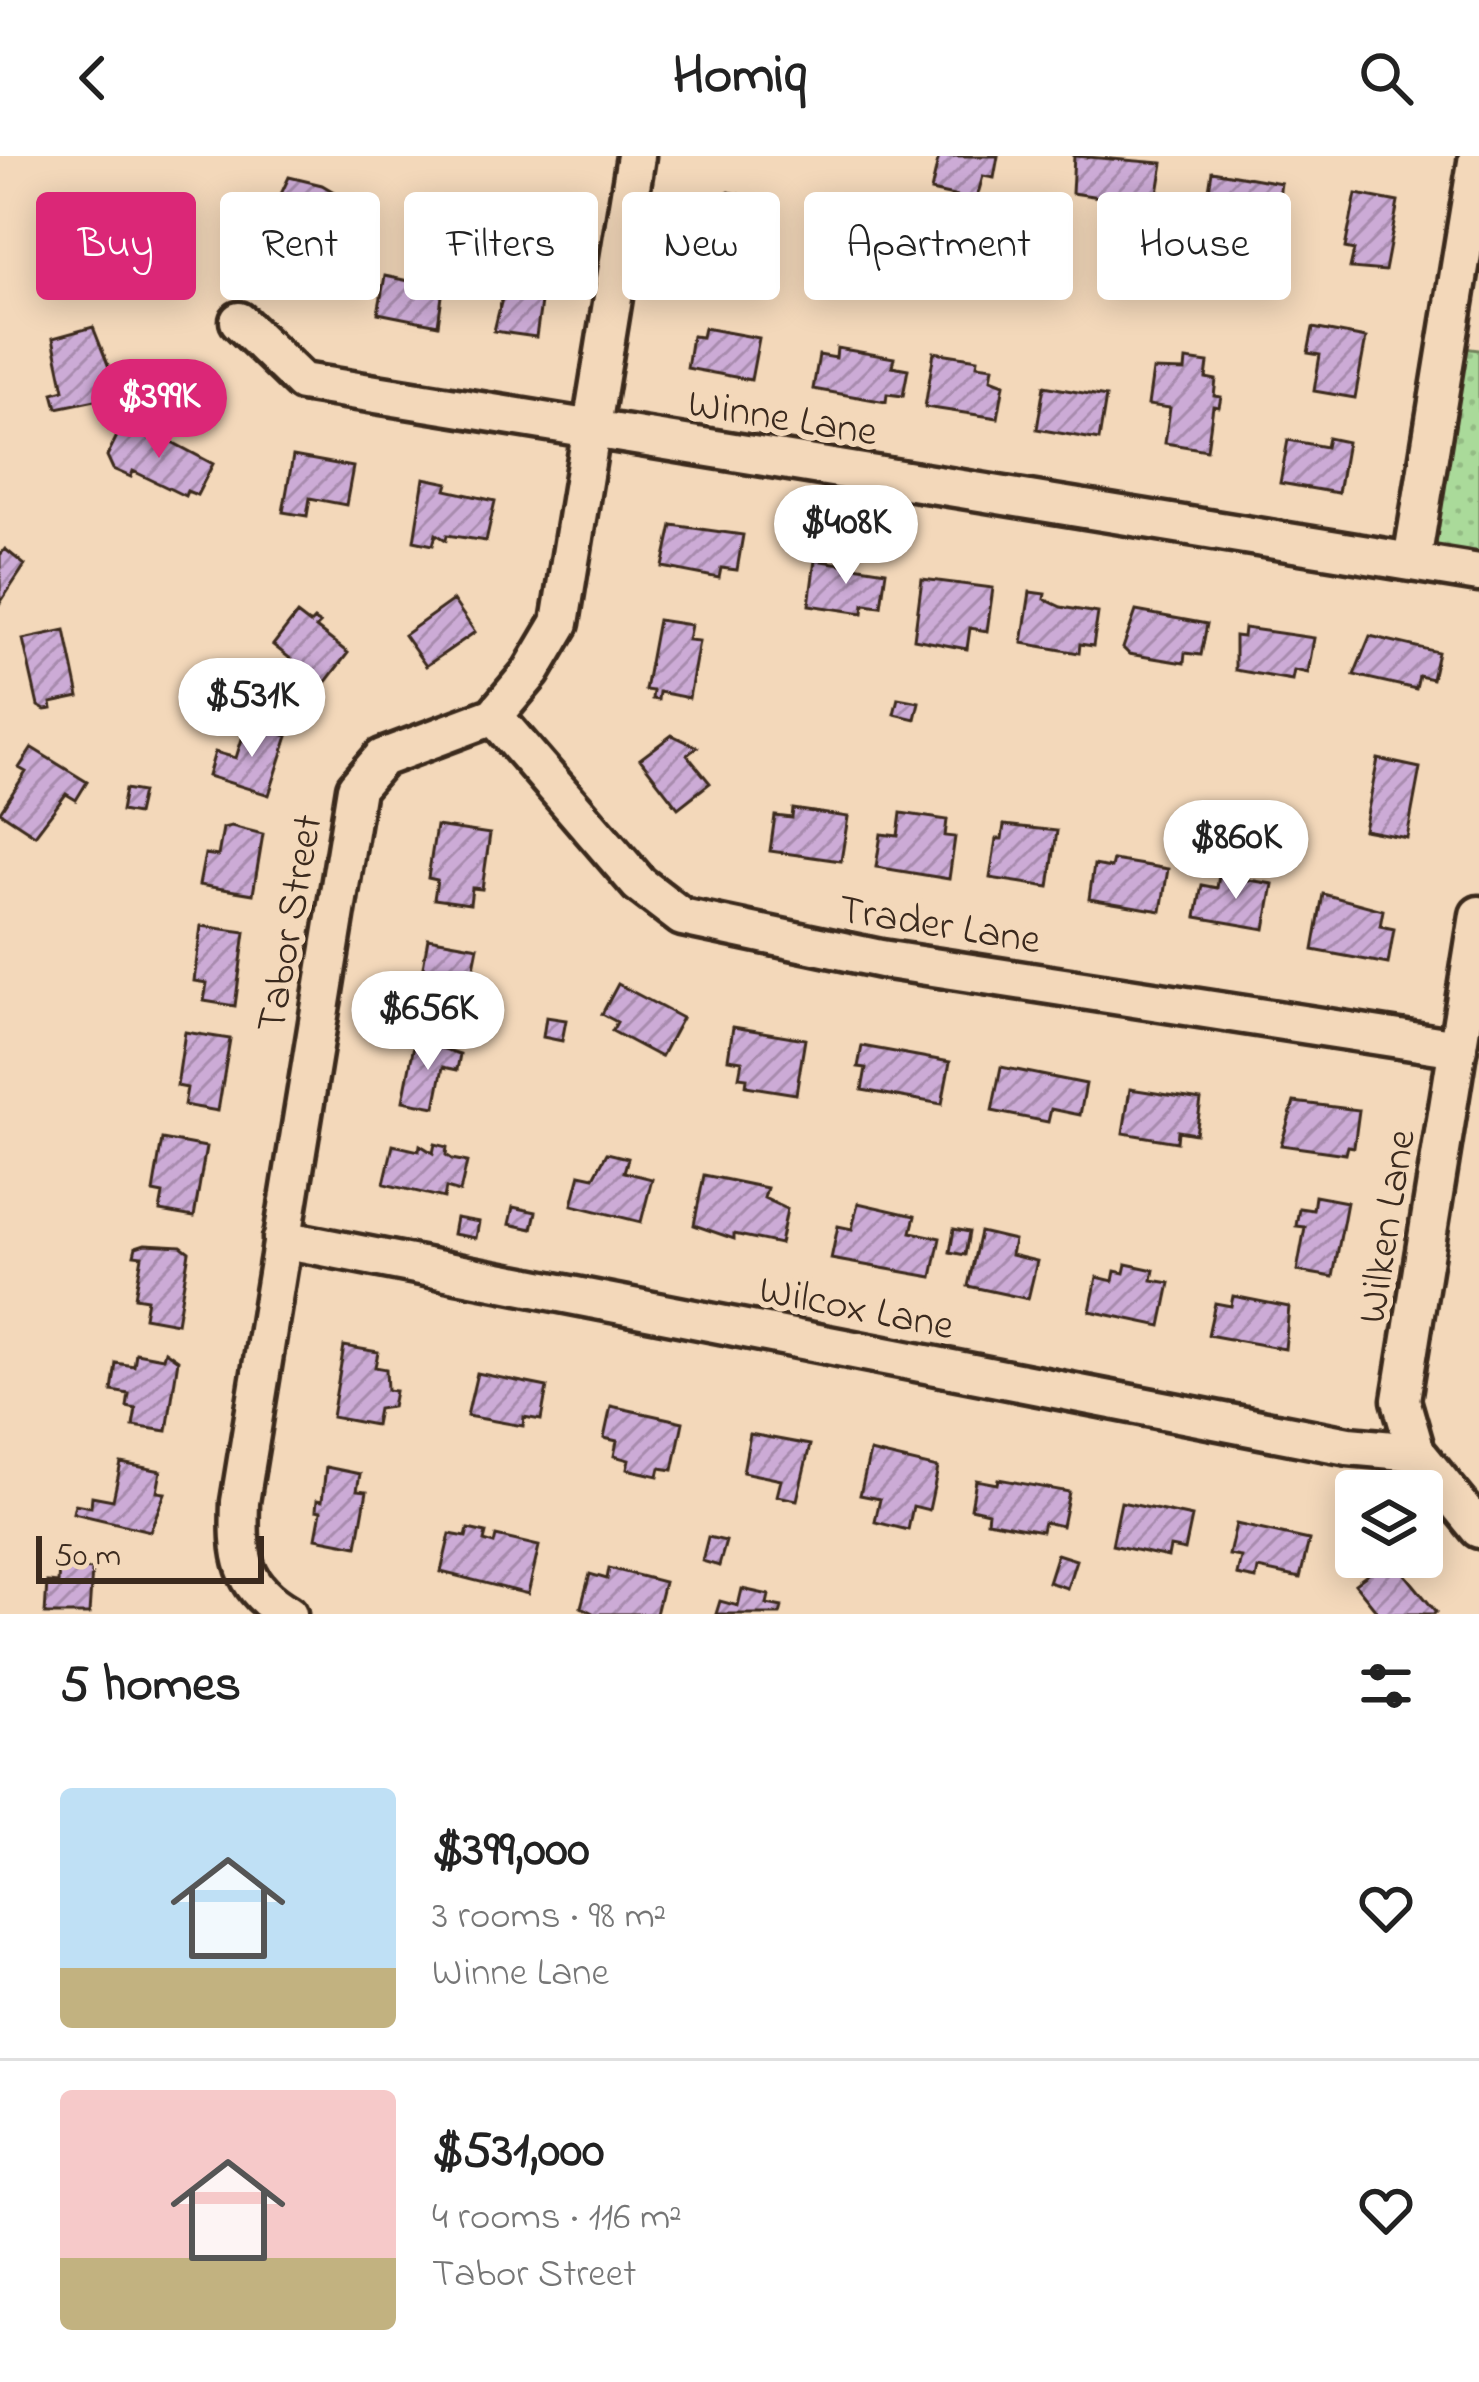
<!DOCTYPE html>
<html lang="en">
<head>
<meta charset="utf-8">
<style>
	body { margin:0; font-family:"Indie Flower",sans-serif; background:#f6f6f6; color:#222; height:100vh; display:flex; flex-direction:column; font-size:45px; white-space:nowrap }
	* { box-sizing:border-box; margin:0 }
	p { font-size:39px; color:#767676 }
	.icon { flex:none; width:66px; height:66px; fill:none; stroke:currentColor; stroke-width:2; stroke-linecap:round; stroke-linejoin:round }
	.map { position:relative; height:1458px; overflow:hidden }
	.drawer { display:flex; flex-direction:column; background:#fff; flex:1 }
	.drawer>* { flex:none }
	.banner { position:absolute; left:36px; top:36px; width:1407px; height:108px; display:flex; gap:24px }
	.tools { position:absolute; left:1335px; top:1314px; display:grid; gap:24px }
	.tools a { display:grid; place-items:center; width:108px; height:108px; border-radius:12px; background:#fff; box-shadow:0 6px 30px #0003; font-size:60px }
	.scale { position:absolute; left:36px; bottom:30px; width:228px; box-sizing:border-box; padding-left:12px; border:6px solid #3b2a1e; border-top:0; font-size:33px; line-height:42px; white-space:nowrap; color:#3b2a1e; -webkit-text-stroke:9px #f3d8ba; paint-order:stroke }
	.price { position:absolute; translate:-50% -102px; padding:0 27px; border-radius:42px; background:#fff; color:#222; font-size:39px; line-height:78px; filter:drop-shadow(0 3px 6px #0008) }
	.price::after { content:''; position:absolute; left:50%; top:72px; width:36px; height:27px; margin-left:-18px; background:inherit; clip-path:polygon(0 0,100% 0,50% 100%) }
	.price.current { background:#db2777; color:#fff }
	ul { padding:0; list-style:none }
	li { display:flex; align-items:center; gap:36px; height:300px; padding:0 60px }
	li+li { border-top:3px solid #e0e0e0 }
	li span { display:grid; place-items:center; flex:none; width:336px; height:240px; border-radius:12px; color:#555 }
	li>.icon { margin-inline-start:auto }
	span .icon { width:144px; height:144px; fill:#fffc; stroke-width:1 }
	li b { font-size:51px }
	h2 { display:flex; justify-content:space-between; align-items:center; height:144px; padding:0 60px; font-size:51px }
	.tag { padding:0 42px; border-radius:12px; background:#fff; box-shadow:0 6px 30px #0003; font-size:42px; line-height:108px }
	.tag.current { background:#db2777; color:#fff }
	header { display:flex; justify-content:space-between; align-items:center; height:156px; padding:0 60px; background:#fff; font-size:54px; font-weight:700 }
	.map>svg:first-child { display:block }
</style>
</head>
<body>
<header><svg class="icon" aria-label="back" viewBox="0 0 24 24"><path d="M15 5l-7 7 7 7"/></svg>Homiq<svg class="icon" aria-label="search" viewBox="0 0 24 24"><circle cx="10" cy="10" r="6"/><path d="M15 15l6 6"/></svg></header>
<div class="map">
<svg width="1479" height="1458" viewBox="0 0 1479 1458">
	<defs>
		<pattern id="park-dots" width="8" height="8" patternUnits="userSpaceOnUse" patternTransform="scale(3)"><rect width="8" height="8" fill="#aada9a"/><path d="M2 2h.1M6 6h.1" fill="none" stroke="#93bb84" stroke-width="1.8" stroke-linecap="round"/></pattern>
		<pattern id="building-hatch" width="6" height="6" patternUnits="userSpaceOnUse" patternTransform="scale(3)"><rect width="6" height="6" fill="#ccabd6"/><path d="M-1 1l2-2M0 6l6-6M5 7l2-2" fill="none" stroke="#a78bad"/></pattern>
	</defs>
	<rect width="100%" height="100%" fill="#f3d8ba"/>
	<filter id="ink" filterUnits="userSpaceOnUse"><feTurbulence type="fractalNoise" baseFrequency=".00833" numOctaves="2"/><feDisplacementMap in="SourceGraphic" scale="24" xChannelSelector="R" yChannelSelector="G"/><feConvolveMatrix kernelMatrix="1 2 1 2 8 2 1 2 1" color-interpolation-filters="sRGB"/></filter>
	<g filter="url(#ink)">
		<path fill="url(#park-dots)" stroke="#72825c" stroke-width="3" d="M1464,192L1479,194V409L1437,392L1434,375Z"/>
		<path fill="url(#building-hatch)" stroke="#3b2a1e" stroke-width="3" d="M939,0H998L994,22L983,20L976,45L931,35Z
			M1074,0L1163,7L1154,61L1125,56L1127,45L1072,37Z
			M1212,15L1281,27L1276,61L1261,58L1259,69L1205,60Z
			M289,21L322,29L353,47L335,85L273,55Z
			M729,36L768,45L759,84L777,88L770,115L713,107L724,39Z
			M110,37L132,49L122,66L141,77L111,118L102,112L89,133L66,119L93,73L78,64L90,45L101,51Z
			M1356,38L1398,46L1385,115L1350,112L1354,94L1345,92Z
			M511,106L546,112L536,181L494,175Z
			M426,114L445,118L438,169L378,157L385,120L423,128Z
			M93,171L120,239L57,252L53,237L64,234L53,182Z
			M704,172L759,182L751,224L687,212L692,180L702,181Z
			M1313,172L1366,182L1355,242L1314,235L1320,199L1308,197Z
			M837,192L894,202L892,210L908,213L903,240L887,238L886,246L813,233L819,199L836,202Z
			M934,196L978,203L977,209L993,211L991,223L1004,228L998,262L925,251Z
			M1186,204L1208,207L1206,222L1216,224L1214,240L1221,241L1219,251L1213,250L1207,294L1165,287L1170,252L1148,249L1153,214L1185,215Z
			M1044,230L1106,241L1099,284L1037,273Z
			M122,270L149,282L153,276L213,308L197,339L187,335L185,340L133,315L131,321L113,313L107,300Z
			M1328,282L1347,286L1338,337L1280,327L1288,284L1326,291Z
			M293,300L353,311L346,349L310,342L307,360L283,356Z
			M424,322L448,327L446,334L495,345L486,385L447,379L446,384L436,378L433,389L414,385Z
			M672,369L743,379L737,414L721,412L719,422L663,411Z
			M5,393L25,409L0,447V399Z
			M815,404L886,415L881,450L864,448L863,457L809,449Z
			M922,423L993,432L987,475L970,472L967,493L914,483Z
			M1030,436L1045,438L1044,443L1061,451L1098,457L1093,490L1080,488L1079,497L1022,487Z
			M453,444L475,476L426,510L404,479Z
			M1136,455L1207,468L1201,499L1185,497L1184,507L1129,498L1123,492Z
			M297,458L310,468L314,464L320,468L316,472L348,497L312,544L280,520L292,504L273,489Z
			M658,464L691,469L688,484L699,485L689,542L659,536L658,544L652,543L653,535L645,534Z
			M1244,472L1314,482L1308,517L1294,514L1292,524L1235,514V480L1243,481Z
			M65,474L79,541L51,547L52,553L45,554L38,550L23,483Z
			M1370,480L1438,496L1432,523L1419,520L1416,533L1354,519Z
			M898,542L919,546L915,563L894,558Z
			M247,567L288,580L269,639L208,620L215,596L236,602Z
			M672,579L697,591L687,599L710,627L678,652L640,603Z
			M32,592L87,626L76,644L66,638L35,679L0,656L26,616L19,612Z
			M1378,603L1420,612L1407,682L1364,674Z
			M125,633L142,636L137,658L121,655Z
			M793,653L848,661L841,705L770,695L775,660L792,662Z
			M901,657L947,664L945,680L955,681L949,723L876,711L881,678L898,680Z
			M1004,669L1057,675L1049,731L990,722L996,683H1002Z
			M231,670L263,678L253,738L199,729L205,698L218,700L223,672Z
			M436,670L490,678L482,733L472,732L470,748L434,743L437,724L428,722Z
			M1113,704L1168,713L1161,755L1089,743L1094,709L1111,712Z
			M1219,719L1273,728L1265,773L1196,761L1202,729L1217,732Z
			M1323,738L1383,754L1380,770L1394,773L1388,808L1313,794Z
			M201,770L245,776L235,850L204,845L207,827L194,825Z
			M428,782L478,791L470,831L454,828L451,847L418,840Z
			M618,828L682,862L661,901L612,875L617,866L602,858Z
			M546,861L566,864L562,885L543,881Z
			M733,871L805,883L796,938L746,930L747,922L739,921L742,905L728,903Z
			M185,876L230,883L218,955L184,949L187,932L177,930Z
			M415,884L460,898L457,914L443,911L435,951L403,945Z
			M862,890L950,906L942,948L862,934L866,912L858,911Z
			M1001,911L1086,928L1080,959L1051,953L1048,966L992,955Z
			M1130,933L1201,944L1196,978L1178,975L1177,986L1123,977Z
			M1294,946L1359,954L1354,991L1348,990L1346,998L1281,989Z
			M162,983L206,991L194,1061L160,1055L163,1038L153,1036Z
			M435,988L447,991L446,999L452,1003L467,1006L460,1036L446,1032L444,1042L384,1028L393,989L419,995L420,989L433,997Z
			M607,997L628,1002L624,1016L652,1023L641,1066L572,1049L580,1018L594,1021Z
			M704,1019L767,1032L764,1042L787,1053L780,1088L734,1078V1083L694,1069Z
			M1315,1040L1347,1046L1333,1121L1297,1115L1305,1071L1296,1070L1299,1052L1313,1054Z
			M858,1047L915,1060L911,1076L940,1082L932,1121L831,1103L838,1070L852,1073Z
			M513,1051L536,1056L532,1073L509,1068Z
			M456,1062L479,1066L476,1082L453,1078Z
			M954,1073L969,1076L965,1099L950,1096Z
			M980,1076L1014,1084L1011,1099L1037,1105L1028,1143L968,1130Z
			M145,1088L181,1090L189,1096L177,1167L144,1161L147,1143L135,1141L142,1100L134,1099L136,1091Z
			M1126,1108L1154,1114L1152,1124L1170,1127L1161,1170L1090,1155L1097,1121L1113,1125L1115,1115L1124,1117Z
			M1233,1140L1289,1151L1285,1193L1208,1179L1215,1147L1231,1150Z
			M344,1190L378,1196L375,1211L386,1213L387,1234L395,1235L392,1251L378,1253L375,1269L332,1261Z
			M165,1195L178,1204L167,1275L133,1270L136,1253L127,1251L129,1238L112,1235L116,1207L134,1210L136,1197L163,1202Z
			M477,1217L547,1231L541,1264L524,1261L523,1270L467,1260Z
			M611,1250L683,1266L673,1314L660,1312L658,1320L627,1313L629,1304L614,1300L617,1285L604,1282Z
			M750,1278L810,1289L797,1344L777,1340L781,1324L743,1316Z
			M870,1296L938,1312L929,1354L913,1350L908,1374L875,1366L880,1343L860,1339Z
			M121,1307L161,1315L157,1336L165,1337L150,1375L73,1357L75,1348L91,1351L92,1340L113,1344Z
			M326,1311L360,1318L357,1334L367,1335L357,1390L316,1382L321,1355L316,1354L317,1344L322,1345Z
			M998,1323L1069,1336L1062,1370L1044,1366L1042,1375L987,1365L988,1356L971,1352L976,1324L997,1328Z
			M1121,1346L1192,1361L1185,1394L1170,1391L1168,1401L1112,1389Z
			M1236,1368L1309,1384L1300,1422L1258,1413L1256,1423L1237,1419L1241,1401L1229,1399Z
			M468,1373L486,1377L484,1385L494,1388L496,1380L539,1390L528,1438L441,1416L450,1378L466,1381Z
			M708,1381L726,1385L719,1410L702,1405Z
			M1057,1398L1076,1404L1067,1432L1048,1426Z
			M1391,1401L1436,1456L1434,1458H1379L1355,1428Z
			M59,1411L92,1414L89,1458H45L47,1426L58,1427Z
			M609,1412L664,1426L656,1458H595L581,1451L590,1418L607,1423Z
			M742,1433L769,1439L767,1448L782,1451L780,1458H716L720,1445L738,1450Z"/>
		<g fill="none" stroke-linecap="round" stroke-linejoin="round">
			<g stroke="#3b2a1e" stroke-width="45">
				<path id="street" d="M239,165L302,226L1479,417
					M1412,405L1478,0
					M494,560L639,728L682,761L881,803L1458,892
					M1479,759L1401,1244L1416,1296L1479,1373
					M282,1083L1348,1290L1416,1296
					M288,1458C240,1430 238,1400 240,1346L356,632L382,602L494,560L531,516L560,467L636,0"/>
			</g>
			<use href="#street" stroke="#f3d8ba" stroke-width="36"/>
		</g>
	</g>
	<g text-anchor="middle" stroke-width="12" stroke-linejoin="round" paint-order="stroke">
		<g font-size="42" fill="#3b2a1e" stroke="#f3d8ba">
			<text transform="translate(783 259) rotate(9)" y="15">Winne Lane</text>
			<text transform="translate(940 766) rotate(9)" y="15">Trader Lane</text>
			<text transform="translate(287 767) rotate(-80)" y="15">Tabor Street</text>
			<text transform="translate(1384 1070) rotate(-81)" y="15">Wilken Lane</text>
			<text transform="translate(857 1149) rotate(11)" y="15">Wilcox Lane</text>
		</g>
	</g>
</svg>
<div class="tools">
<a><svg class="icon" aria-label="layers" viewBox="0 0 24 24"><path d="M12 4l9 5-9 5-9-5zM3 14l9 5 9-5"/></svg></a>
</div>
<div class="scale">50 m</div>
<b class="price current" style="left:159px;top:305px">$399K</b>
<b class="price" style="left:846px;top:431px">$408K</b>
<b class="price" style="left:252px;top:604px">$531K</b>
<b class="price" style="left:1236px;top:746px">$860K</b>
<b class="price" style="left:428px;top:917px">$656K</b>
<div class="banner">
<a class="tag current">Buy</a>
<a class="tag">Rent</a>
<a class="tag">Filters</a>
<a class="tag">New</a>
<a class="tag">Apartment</a>
<a class="tag">House</a>
</div>
</div>
<section class="drawer">
<h2>5 homes<svg class="icon" aria-label="filters" viewBox="0 0 24 24"><path d="M4 7h16M4 17h16"/><circle cx="9" cy="7" r="2"/><circle cx="15" cy="17" r="2"/></svg></h2>
<ul>
<li><span style="background:linear-gradient(#bfe0f5 75%,#c2b280 0)"><svg class="icon" aria-label="home" viewBox="0 0 24 24"><path d="M3 11l9-7 9 7M6 9v11h12V9"/></svg></span><div><b>$399,000</b><p>3 rooms · 98 m²</p><p>Winne Lane</p></div><svg class="icon" aria-label="heart" viewBox="0 0 24 24"><path d="M12 20l-8-8c-3-5 5-10 8-4 3-6 11-1 8 4z"/></svg></li>
<li><span style="background:linear-gradient(#f6c9c9 70%,#c2b280 0)"><svg class="icon" aria-label="home" viewBox="0 0 24 24"><path d="M3 11l9-7 9 7M6 9v11h12V9"/></svg></span><div><b>$531,000</b><p>4 rooms · 116 m²</p><p>Tabor Street</p></div><svg class="icon" aria-label="heart" viewBox="0 0 24 24"><path d="M12 20l-8-8c-3-5 5-10 8-4 3-6 11-1 8 4z"/></svg></li>
</ul>
</section>
</body>
</html>
